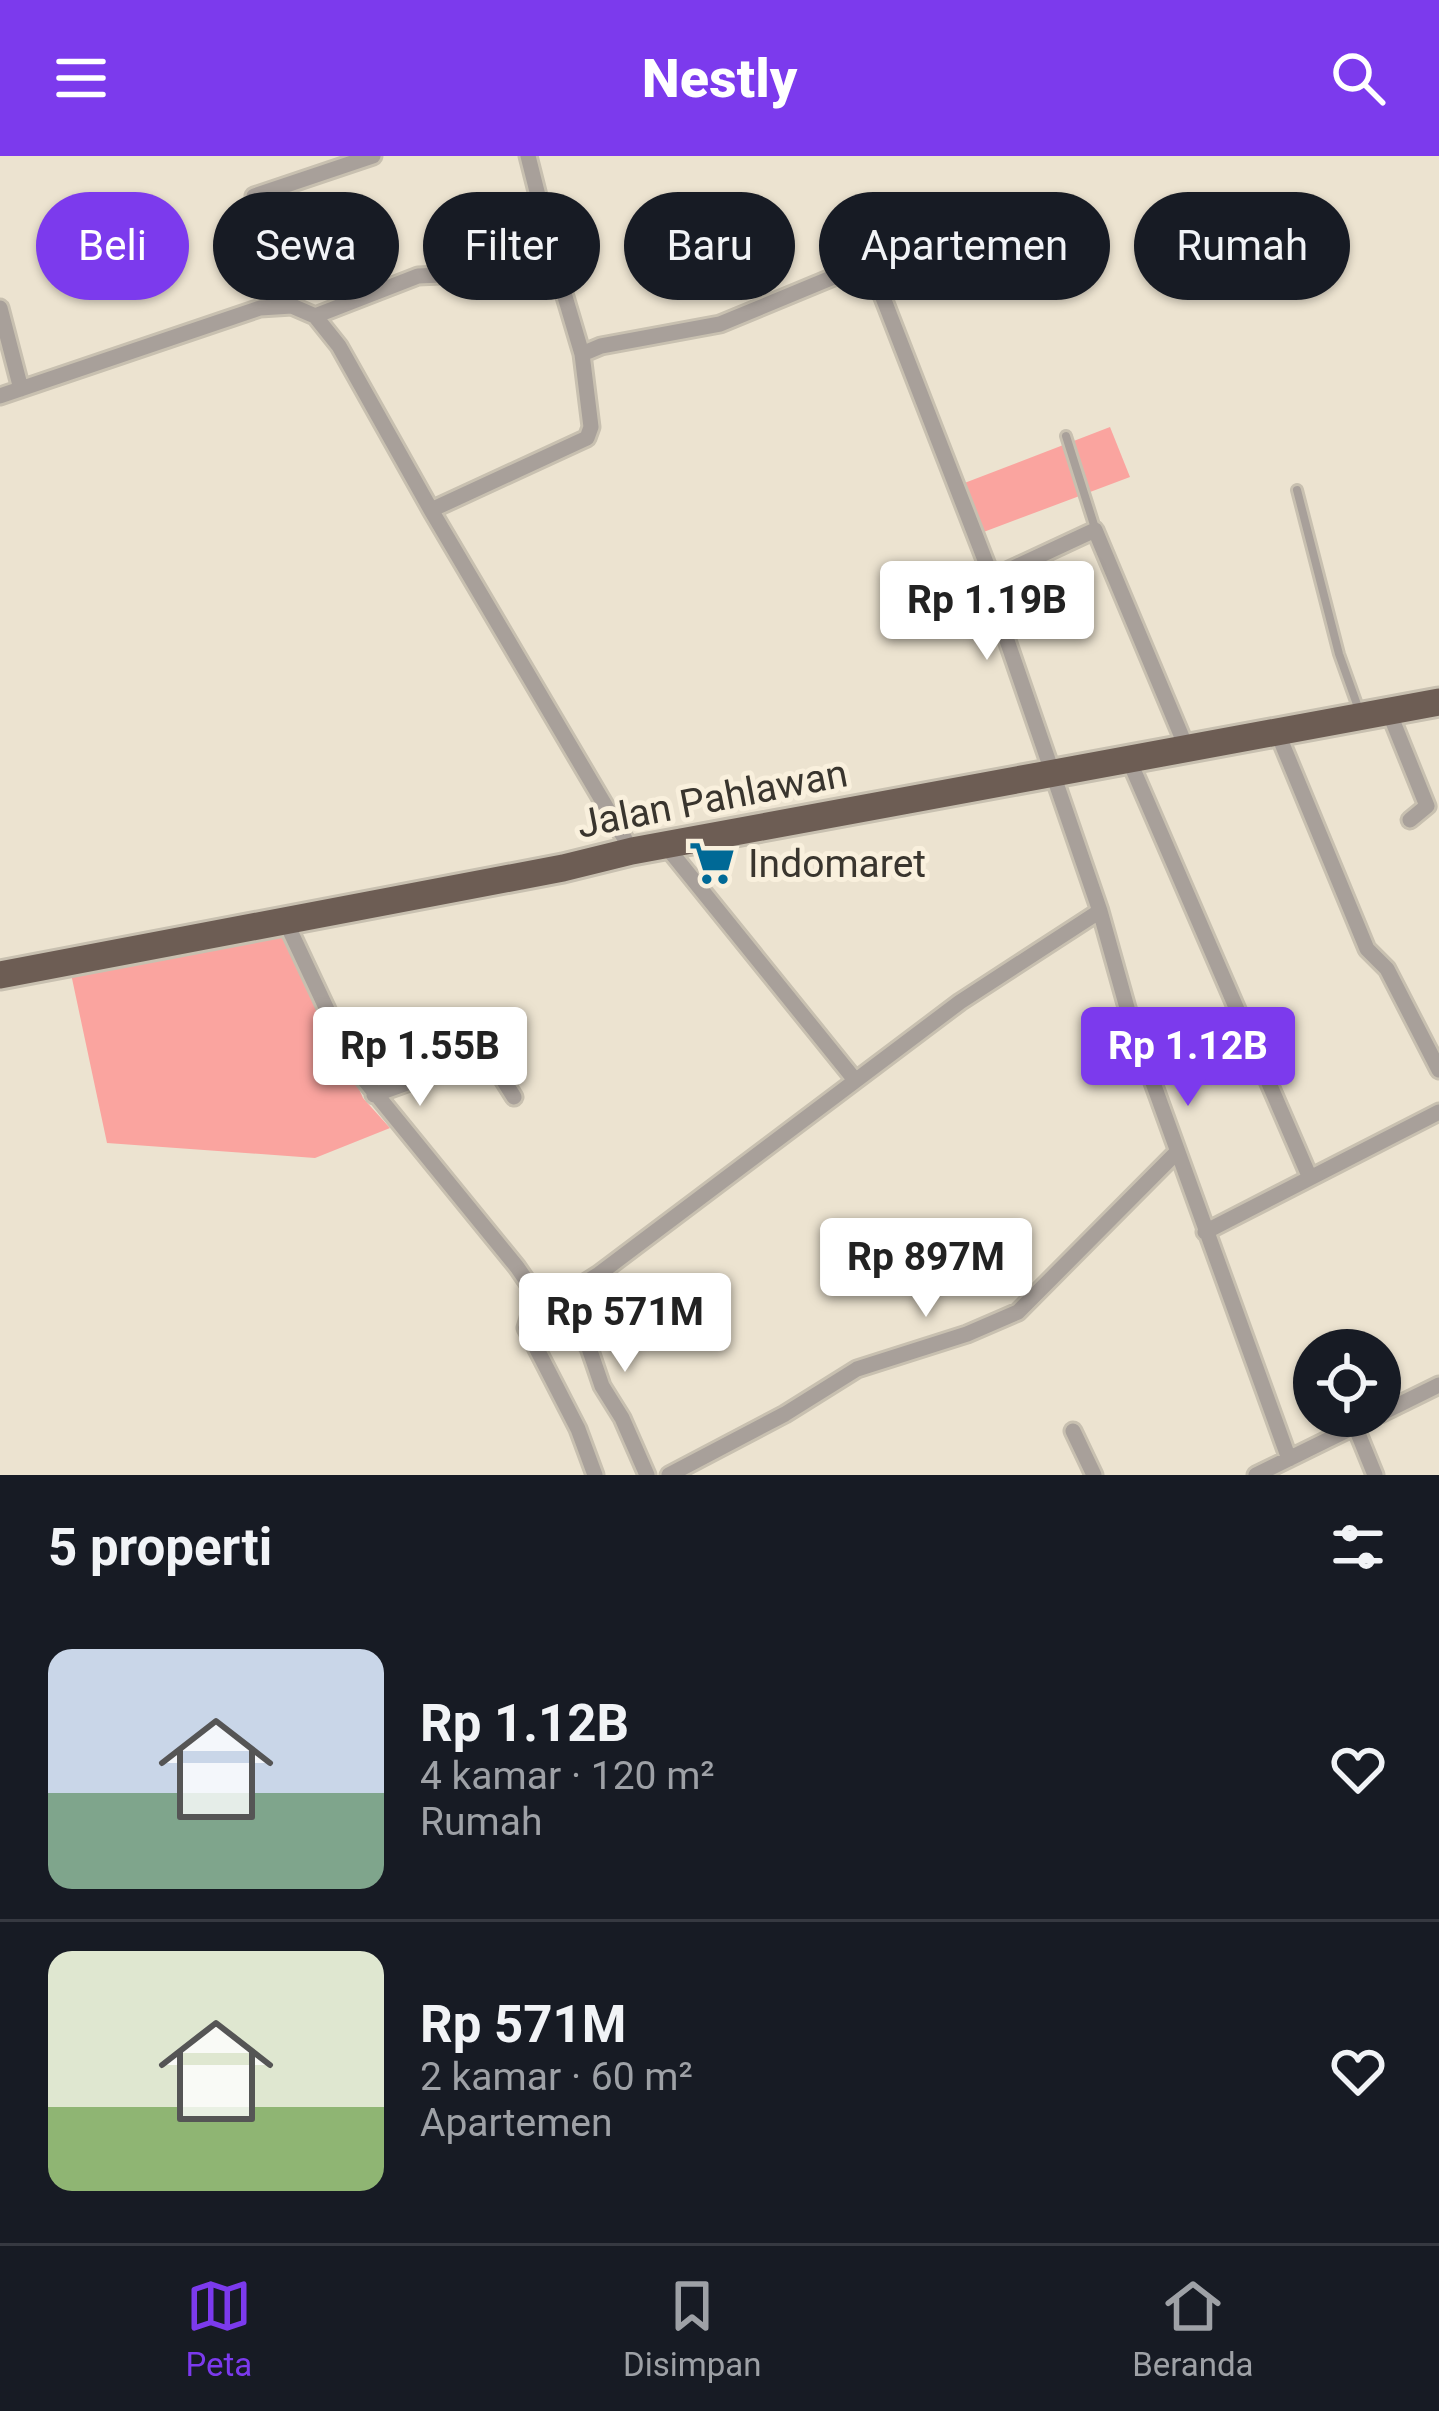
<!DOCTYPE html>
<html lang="id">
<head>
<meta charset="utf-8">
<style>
	body { margin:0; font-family:Roboto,sans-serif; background:#242831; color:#f1f3f6; height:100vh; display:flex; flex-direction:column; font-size:45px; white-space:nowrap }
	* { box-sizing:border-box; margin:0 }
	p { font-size:39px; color:#9ea1a6 }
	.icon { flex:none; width:66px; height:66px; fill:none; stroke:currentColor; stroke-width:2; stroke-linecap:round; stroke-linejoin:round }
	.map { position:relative; height:1319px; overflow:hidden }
	.side { display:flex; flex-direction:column; background:#171b24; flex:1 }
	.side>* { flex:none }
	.guide { position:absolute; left:36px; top:36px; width:1368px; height:108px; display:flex; gap:24px }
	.controls { position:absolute; left:1293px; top:1173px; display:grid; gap:24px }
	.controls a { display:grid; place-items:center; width:108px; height:108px; border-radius:50%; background:#171b24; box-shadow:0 3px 9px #0004; font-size:60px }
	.price { position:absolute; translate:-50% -102px; padding:0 27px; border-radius:12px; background:#fff; color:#222; font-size:39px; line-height:78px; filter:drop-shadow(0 3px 6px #0008) }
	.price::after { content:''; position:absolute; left:50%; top:72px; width:36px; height:27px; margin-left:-18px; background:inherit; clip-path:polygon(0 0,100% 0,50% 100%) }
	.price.selected { background:#7c3aed; color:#fff }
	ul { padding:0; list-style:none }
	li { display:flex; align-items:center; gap:36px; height:300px; padding:0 48px }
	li+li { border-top:3px solid #363941 }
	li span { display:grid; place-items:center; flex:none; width:336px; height:240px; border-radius:24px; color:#555 }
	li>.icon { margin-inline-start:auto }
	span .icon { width:144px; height:144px; fill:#fffc; stroke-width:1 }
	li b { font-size:51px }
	h2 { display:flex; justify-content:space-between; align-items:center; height:144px; padding:0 48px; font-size:51px }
	.tag { padding:0 42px; border-radius:54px; background:#171b24; box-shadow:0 3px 9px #0004; font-size:42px; line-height:108px }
	.tag.selected { background:#7c3aed; color:#fff }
	header { display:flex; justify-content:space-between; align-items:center; height:156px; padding:0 48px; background:#7c3aed; color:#fff; font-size:54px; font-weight:800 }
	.tabs { display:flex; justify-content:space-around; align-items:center; height:168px; border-top:3px solid #363941; background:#171b24; font-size:33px; color:#9ea1a6 }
	.tabs a { display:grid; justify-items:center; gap:6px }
	.tabs .selected { color:#7c3aed }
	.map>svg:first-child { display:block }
</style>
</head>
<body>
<header><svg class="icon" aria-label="menu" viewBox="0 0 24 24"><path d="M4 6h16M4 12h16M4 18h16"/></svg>Nestly<svg class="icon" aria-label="search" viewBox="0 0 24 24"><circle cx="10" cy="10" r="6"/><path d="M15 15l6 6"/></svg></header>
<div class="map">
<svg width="1439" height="1319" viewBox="0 0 1439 1319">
	<rect width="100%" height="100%" fill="#ece3d0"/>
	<path fill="#faa49f" d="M1110,271L1130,321L973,380L954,331Z
		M288,773L363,942L390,972L315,1002L107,987L70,813Z"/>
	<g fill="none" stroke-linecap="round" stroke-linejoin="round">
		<g stroke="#c8c0b0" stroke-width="14">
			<path id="service" d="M1066,280L1095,372
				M1297,334L1339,498L1359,554"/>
		</g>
		<g stroke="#c8c0b0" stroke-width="21">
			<path id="minor" d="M528,0L555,107
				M254,40L373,0
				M0,152L21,233
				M315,160L418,120L463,118L550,102L555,107L582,198
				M0,240L260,152L292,150L315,160L339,190L431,354L632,695
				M431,354L587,282L591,271L582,198L601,190L720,168L860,110L873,116L992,422
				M1389,556L1427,650L1410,664
				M1278,578L1367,793L1387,813L1439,914
				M1187,593L1095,374L992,422L990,435L1100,755L1131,866L1289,1303
				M1129,604L1310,1022
				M666,690L855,924
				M284,762L354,911L517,1111L544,1150
				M374,939L487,898L514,941
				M1205,1076L1439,956
				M559,1143L589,1192L602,1230L622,1262L647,1319
				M1380,1258L1439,1229
				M1355,1270L1375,1319
				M1073,1275L1094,1319
				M595,1319L578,1273L526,1172L529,1162L599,1118L960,846L1100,755
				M669,1319L785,1258L857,1213L967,1178L1018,1156L1176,997
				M1256,1319L1376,1260"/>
		</g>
		<g stroke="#c8c0b0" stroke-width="33">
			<path id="trunk" d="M0,819L563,712L632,695L1439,546"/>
		</g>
		<use href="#service" stroke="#a8a09a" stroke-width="8"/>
		<use href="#minor" stroke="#a8a09a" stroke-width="15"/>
		<use href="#trunk" stroke="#6d5d54" stroke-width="27"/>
	</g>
	<defs>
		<g id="supermarket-bare" transform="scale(3.6)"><path d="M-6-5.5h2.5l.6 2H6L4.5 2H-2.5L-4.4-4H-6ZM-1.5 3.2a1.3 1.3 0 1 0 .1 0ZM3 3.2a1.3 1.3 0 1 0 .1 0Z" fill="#006996" stroke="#f9f0dd" stroke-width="2.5" paint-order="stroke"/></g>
	</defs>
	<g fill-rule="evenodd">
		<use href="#supermarket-bare" x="712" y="707"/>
	</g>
	<g text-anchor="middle" stroke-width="10" stroke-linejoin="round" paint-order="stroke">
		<g font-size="39" fill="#39352e" stroke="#f9f0dd">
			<text transform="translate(712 642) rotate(-11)" y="14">Jalan Pahlawan</text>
		</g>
		<g font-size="39" fill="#39352e" stroke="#f9f0dd" text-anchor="start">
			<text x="748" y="721">Indomaret</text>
		</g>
	</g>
</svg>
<div class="controls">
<a><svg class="icon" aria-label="locate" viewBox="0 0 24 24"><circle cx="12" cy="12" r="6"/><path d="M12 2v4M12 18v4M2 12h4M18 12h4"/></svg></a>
</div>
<b class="price" style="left:987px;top:507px">Rp 1.19B</b>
<b class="price" style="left:420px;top:953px">Rp 1.55B</b>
<b class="price selected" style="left:1188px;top:953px">Rp 1.12B</b>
<b class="price" style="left:926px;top:1164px">Rp 897M</b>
<b class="price" style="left:625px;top:1219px">Rp 571M</b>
<div class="guide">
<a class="tag selected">Beli</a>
<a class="tag">Sewa</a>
<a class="tag">Filter</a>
<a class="tag">Baru</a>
<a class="tag">Apartemen</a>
<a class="tag">Rumah</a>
</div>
</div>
<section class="side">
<h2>5 properti<svg class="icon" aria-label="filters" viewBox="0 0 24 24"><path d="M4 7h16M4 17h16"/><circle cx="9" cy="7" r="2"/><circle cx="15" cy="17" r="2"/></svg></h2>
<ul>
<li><span style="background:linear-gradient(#c9d6e8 60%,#7fa58c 0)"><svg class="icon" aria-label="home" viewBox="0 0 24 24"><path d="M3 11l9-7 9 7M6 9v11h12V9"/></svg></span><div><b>Rp 1.12B</b><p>4 kamar · 120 m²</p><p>Rumah</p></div><svg class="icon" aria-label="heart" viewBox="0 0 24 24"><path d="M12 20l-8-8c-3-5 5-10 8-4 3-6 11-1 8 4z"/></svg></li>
<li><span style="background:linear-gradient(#dfe7d0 65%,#8fb573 0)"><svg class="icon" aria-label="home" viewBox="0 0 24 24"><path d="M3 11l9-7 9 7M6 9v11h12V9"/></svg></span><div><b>Rp 571M</b><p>2 kamar · 60 m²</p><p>Apartemen</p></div><svg class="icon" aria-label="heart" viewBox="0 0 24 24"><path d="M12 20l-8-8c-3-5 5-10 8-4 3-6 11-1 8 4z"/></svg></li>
</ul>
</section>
<nav class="tabs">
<a class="selected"><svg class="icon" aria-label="map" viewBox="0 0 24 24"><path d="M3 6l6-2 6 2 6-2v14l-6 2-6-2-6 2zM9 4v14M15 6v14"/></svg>Peta</a>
<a><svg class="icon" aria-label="saved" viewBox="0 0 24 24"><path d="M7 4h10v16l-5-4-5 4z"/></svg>Disimpan</a>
<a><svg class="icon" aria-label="home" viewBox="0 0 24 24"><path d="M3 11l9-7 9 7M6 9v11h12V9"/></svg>Beranda</a>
</nav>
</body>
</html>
